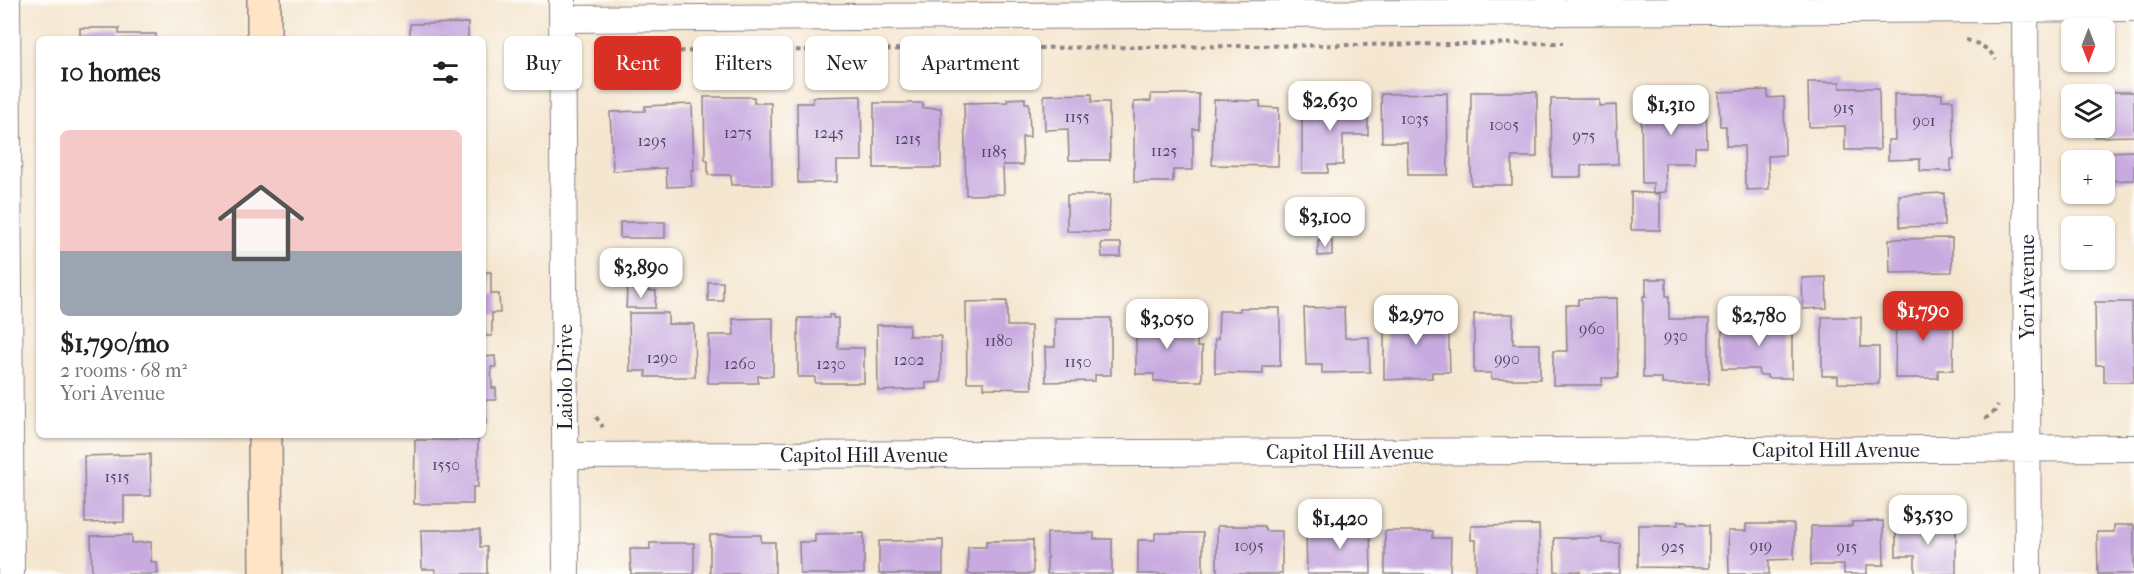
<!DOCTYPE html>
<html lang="en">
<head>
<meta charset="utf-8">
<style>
	body { margin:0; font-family:"IM FELL French Canon",serif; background:#f6f6f6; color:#222; height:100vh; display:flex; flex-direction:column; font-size:22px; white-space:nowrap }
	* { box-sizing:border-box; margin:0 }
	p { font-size:20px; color:#767676 }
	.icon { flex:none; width:33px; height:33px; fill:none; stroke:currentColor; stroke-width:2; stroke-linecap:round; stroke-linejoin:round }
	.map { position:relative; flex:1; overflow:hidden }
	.details { position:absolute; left:36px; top:36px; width:450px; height:402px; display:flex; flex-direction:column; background:#fff; border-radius:9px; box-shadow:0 2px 4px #0004 }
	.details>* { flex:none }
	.banner { position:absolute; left:504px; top:36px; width:570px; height:54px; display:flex; gap:12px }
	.needle { width:39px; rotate:180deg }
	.tools { position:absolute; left:2061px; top:18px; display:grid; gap:12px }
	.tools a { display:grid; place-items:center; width:54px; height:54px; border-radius:9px; background:#fff; box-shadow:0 2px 4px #0004; font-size:30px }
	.price { position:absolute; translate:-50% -51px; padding:0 14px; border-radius:12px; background:#fff; color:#222; font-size:20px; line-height:39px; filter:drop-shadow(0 2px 3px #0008) }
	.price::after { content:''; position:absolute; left:50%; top:36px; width:18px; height:14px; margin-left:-9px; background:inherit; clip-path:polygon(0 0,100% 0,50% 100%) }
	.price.on { background:#d93025; color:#fff }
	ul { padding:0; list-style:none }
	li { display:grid; align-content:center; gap:12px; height:318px; padding:0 24px }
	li+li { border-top:2px solid #e0e0e0 }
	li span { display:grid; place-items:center; height:186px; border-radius:9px; color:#555 }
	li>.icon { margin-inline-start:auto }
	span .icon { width:108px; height:108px; fill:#fffc; stroke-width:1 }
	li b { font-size:26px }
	h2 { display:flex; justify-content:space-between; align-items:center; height:72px; padding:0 24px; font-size:26px }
	.tag { padding:0 21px; border-radius:9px; background:#fff; box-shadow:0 2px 4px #0004; font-size:21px; line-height:54px }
	.tag.on { background:#d93025; color:#fff }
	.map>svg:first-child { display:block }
</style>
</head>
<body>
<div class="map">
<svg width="2134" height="574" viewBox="0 0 2134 574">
	<rect width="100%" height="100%" fill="#fdfcf7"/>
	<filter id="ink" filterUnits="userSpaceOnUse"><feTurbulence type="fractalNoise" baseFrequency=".0167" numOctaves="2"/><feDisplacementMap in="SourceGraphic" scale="12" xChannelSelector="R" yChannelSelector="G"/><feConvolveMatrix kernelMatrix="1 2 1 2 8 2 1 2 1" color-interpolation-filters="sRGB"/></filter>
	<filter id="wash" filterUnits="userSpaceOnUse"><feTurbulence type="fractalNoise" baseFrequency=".008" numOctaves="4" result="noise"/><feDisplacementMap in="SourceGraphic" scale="24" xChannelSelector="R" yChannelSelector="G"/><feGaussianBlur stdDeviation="1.35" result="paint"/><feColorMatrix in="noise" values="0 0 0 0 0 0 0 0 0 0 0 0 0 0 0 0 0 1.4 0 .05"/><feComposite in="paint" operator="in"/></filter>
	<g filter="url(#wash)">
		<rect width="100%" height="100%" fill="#f5e6d0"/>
		<g id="blocks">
			<path fill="#c8aae0" d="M468,23V39H410V24Z
				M80,28H119V34H156V39H80Z
				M1808,82H1840V88H1879L1880,150H1845V126L1809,127Z
				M1768,90V98L1784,97L1785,155L1768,156L1769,189L1747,190L1745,184L1744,146H1726V126H1720L1719,92Z
				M1471,92H1537V157H1512V185H1471Z
				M2105,92H2134V136L2095,137V128H2104Z
				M1447,93L1448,175H1408L1407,142H1382L1381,94Z
				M1092,94V102H1109L1110,160H1069L1068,129L1045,130L1044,95Z
				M1151,94H1199V129H1193V170H1173V182H1134V102L1151,101Z
				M1894,94H1942V100H1953L1954,159H1951V171H1920V159L1888,160V140H1895Z
				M861,96L862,161H837V182L798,183L797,103H813V97Z
				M704,97H754V103H771L772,185H731V175H708V160H705Z
				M1658,97H1706L1707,147H1695V163H1665L1666,192L1653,193V183H1642L1641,104H1658Z
				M1025,98V103H1029L1030,137H1022L1023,165H1003L1004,194L966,195L964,103L1008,102L1007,99Z
				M1551,99H1599V106L1616,105L1618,164L1581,165V177H1552Z
				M1214,100L1260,101V107L1279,108L1278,166L1212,165Z
				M1319,100L1368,101V135H1343V165H1328V173H1302V107H1319Z
				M874,103H923V108H941V168H874Z
				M692,104L694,170H691L692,186L667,187L666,168L613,171L610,112L645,111V106Z
				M2134,151V180L2106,181V152Z
				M1631,192L1660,194V230H1631Z
				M1944,193V226L1900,227L1899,195Z
				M1067,195H1110L1109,232L1067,231Z
				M620,222H665V238H620Z
				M1952,238V272L1890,273L1889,239Z
				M1318,240H1332V255L1318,256Z
				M1101,243H1121V257H1102Z
				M483,272H491V294H499L500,313H492V336H483Z
				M1826,277L1827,308L1803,309L1802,278Z
				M1646,279H1666V296H1669V319H1709V384H1662V378H1643V296H1646Z
				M708,282H723V301H708Z
				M627,289L656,291L655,308H626Z
				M1617,298L1618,378H1602V385H1553V351H1567L1566,305H1578V299Z
				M1007,301V326H1031L1032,389L984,388V382H967L966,302Z
				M2095,302H2132L2134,382H2104V365H2096Z
				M1896,303L1921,304V311L1954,312L1953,370H1938V378H1895Z
				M1344,307L1345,338L1369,337L1370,372L1322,373V365H1306L1304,308Z
				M1240,308H1280V366H1263V374L1215,373V339H1218L1219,311H1240Z
				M1751,308H1770V330H1792V378H1767V375H1759L1758,369H1722V331L1741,330V317H1751Z
				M629,313H668V324H694L695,377H646V371H630Z
				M1448,313L1450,372H1432V378L1384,380V315Z
				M1474,314H1513V344H1540V379H1491V373H1474Z
				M829,315H833V318H838V348H864V383H815V377H798V318H829Z
				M1136,316H1175V327H1197V347H1202V381H1154V374H1136Z
				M1822,317H1861V347H1879V384L1838,383V376H1822Z
				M773,318V376H758V383H708L709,335H734L733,319Z
				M1055,318H1111V375H1095V381L1046,382L1045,347H1055Z
				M877,325H909V336H941V382L926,383V389L878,391Z
				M495,356L496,367H491L492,388H496V400H485L486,424H483V357Z
				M415,440H478V487H473V504H414Z
				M150,454L151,496H124V522L85,523L84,456Z
				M1938,520V527H1956V574H1915V556H1896V521Z
				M1678,521H1687V524L1709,525V568L1638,567V525H1678Z
				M1883,521L1884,565H1867V574H1844V565H1811V526H1852V522Z
				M1370,523L1371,574H1307L1306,532L1323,531L1325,524Z
				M1746,524H1794V559L1769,560V574H1729L1728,531H1746Z
				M1539,525L1540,574H1476V540H1471V526Z
				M2114,525H2134V574H2098L2097,532H2114Z
				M1217,526H1264L1266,531H1282V574H1217Z
				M421,530H480V547H487V574H435V569H422Z
				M1385,531H1433V538H1451L1450,574H1385Z
				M864,533V574H800L799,542H815V534Z
				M1047,533H1094V539H1112V574H1047Z
				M1155,533H1203V574H1138V540H1155Z
				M132,535V543L151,542V562H157L158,574H92L91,536Z
				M710,535H761V542H775V574H710Z
				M1554,538H1602V543H1620V574H1580V571L1555,572Z
				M943,540V574H879V541Z
				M1033,540V574H968V547H986V541Z
				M650,543H694V574H631L630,549H650Z"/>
		</g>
	</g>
	<g filter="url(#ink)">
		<use href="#blocks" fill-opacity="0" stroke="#8c8486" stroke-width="1.5"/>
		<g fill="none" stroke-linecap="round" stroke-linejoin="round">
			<g stroke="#8c8486" stroke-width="28">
				<path id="minor" d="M7,0L11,574
					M562,0L566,574
					M2025,0L2028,574
					M563,19L2134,8
					M566,456L2134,448"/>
			</g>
			<g stroke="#8c8486" stroke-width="36">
				<path id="secondary" d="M264,0V39
					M265,435L266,574"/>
			</g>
			<path stroke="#8c8486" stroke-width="4" stroke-dasharray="4.5 4.5" stroke-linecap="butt" d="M1966,40C1979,43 1990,49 1996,60
				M607,52L1563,43
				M596,417L603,427
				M1985,419L1995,411L1998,405"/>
			<use href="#minor" stroke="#fff" stroke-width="26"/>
			<use href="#secondary" stroke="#ffe4c6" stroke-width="33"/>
		</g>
	</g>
	<g text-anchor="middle" stroke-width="4.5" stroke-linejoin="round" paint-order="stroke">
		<g font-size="16" fill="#4c4464">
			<text x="1844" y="113">915</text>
			<text x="1077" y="122">1155</text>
			<text x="1415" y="124">1035</text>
			<text x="1924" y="126">901</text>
			<text x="1504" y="130">1005</text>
			<text x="738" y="138">1275</text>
			<text x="829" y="138">1245</text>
			<text x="1584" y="141">975</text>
			<text x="908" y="144">1215</text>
			<text x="652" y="146">1295</text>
			<text x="1164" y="156">1125</text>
			<text x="994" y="157">1185</text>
			<text x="1592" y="334">960</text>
			<text x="1676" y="341">930</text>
			<text x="999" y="346">1180</text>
			<text x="662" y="363">1290</text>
			<text x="1507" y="364">990</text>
			<text x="909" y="365">1202</text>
			<text x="1078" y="367">1150</text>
			<text x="740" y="369">1260</text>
			<text x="831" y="369">1230</text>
			<text x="446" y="470">1550</text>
			<text x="117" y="482">1515</text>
			<text x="1249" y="551">1095</text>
			<text x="1761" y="551">919</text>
			<text x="1673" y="552">925</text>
			<text x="1847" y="552">915</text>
		</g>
		<g font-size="20" fill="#22223b" stroke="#fdfcf7">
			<text transform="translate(2027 287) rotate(-90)" y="7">Yori Avenue</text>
			<text transform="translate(565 377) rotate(-90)" y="7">Laiolo Drive</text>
			<text x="1836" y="457">Capitol Hill Avenue</text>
			<text x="1350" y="459">Capitol Hill Avenue</text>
			<text x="864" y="462">Capitol Hill Avenue</text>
		</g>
	</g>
</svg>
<div class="tools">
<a><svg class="needle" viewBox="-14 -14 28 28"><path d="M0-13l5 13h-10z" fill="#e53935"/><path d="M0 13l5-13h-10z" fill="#767676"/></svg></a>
<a><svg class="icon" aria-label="layers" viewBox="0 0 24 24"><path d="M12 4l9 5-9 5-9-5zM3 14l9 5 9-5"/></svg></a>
<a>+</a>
<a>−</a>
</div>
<b class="price" style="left:1330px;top:132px">$2,630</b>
<b class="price" style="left:1671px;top:136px">$1,310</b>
<b class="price" style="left:1325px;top:248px">$3,100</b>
<b class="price" style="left:641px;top:299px">$3,890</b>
<b class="price on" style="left:1923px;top:342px">$1,790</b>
<b class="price" style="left:1416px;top:346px">$2,970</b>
<b class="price" style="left:1759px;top:347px">$2,780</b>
<b class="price" style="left:1167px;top:350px">$3,050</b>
<b class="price" style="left:1928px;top:546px">$3,530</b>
<b class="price" style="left:1340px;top:550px">$1,420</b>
<div class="banner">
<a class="tag">Buy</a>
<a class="tag on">Rent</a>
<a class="tag">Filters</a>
<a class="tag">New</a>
<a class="tag">Apartment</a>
</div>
<section class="details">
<h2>10 homes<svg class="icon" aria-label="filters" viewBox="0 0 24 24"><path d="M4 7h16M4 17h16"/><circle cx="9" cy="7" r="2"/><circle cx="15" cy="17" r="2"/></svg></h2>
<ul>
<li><span style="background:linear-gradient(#f6c9c9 65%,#9aa5b1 0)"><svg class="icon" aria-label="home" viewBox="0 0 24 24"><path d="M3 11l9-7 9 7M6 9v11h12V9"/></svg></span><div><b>$1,790/mo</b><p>2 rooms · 68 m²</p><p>Yori Avenue</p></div></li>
</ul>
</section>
</div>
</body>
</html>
